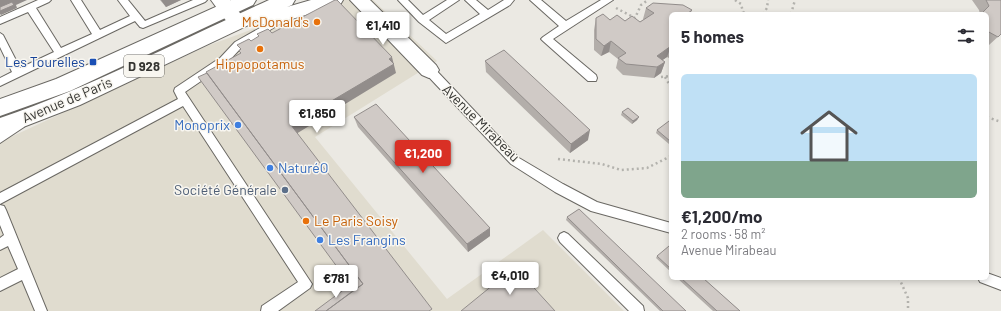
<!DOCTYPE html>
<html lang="en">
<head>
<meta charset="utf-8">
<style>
	body { margin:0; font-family:Barlow,sans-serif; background:#f7f7f7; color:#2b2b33; height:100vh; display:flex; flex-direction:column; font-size:15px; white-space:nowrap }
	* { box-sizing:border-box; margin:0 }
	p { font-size:13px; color:#7c7c81 }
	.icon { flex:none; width:22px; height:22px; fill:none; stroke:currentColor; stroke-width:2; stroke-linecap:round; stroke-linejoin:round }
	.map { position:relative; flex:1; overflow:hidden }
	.panel { position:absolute; left:669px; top:12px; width:320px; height:268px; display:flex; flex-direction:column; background:#fff; border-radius:6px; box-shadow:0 2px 6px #0003 }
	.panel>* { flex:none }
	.price { position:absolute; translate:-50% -34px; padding:0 9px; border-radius:4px; background:#fff; color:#222; font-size:13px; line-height:26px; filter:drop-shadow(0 1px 2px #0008) }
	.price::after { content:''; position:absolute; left:50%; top:24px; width:12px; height:9px; margin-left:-6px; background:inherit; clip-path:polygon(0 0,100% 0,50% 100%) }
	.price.active { background:#d93025; color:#fff }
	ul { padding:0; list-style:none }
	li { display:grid; align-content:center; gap:8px; height:212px; padding:0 12px }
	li+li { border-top:1px solid #e1e1e2 }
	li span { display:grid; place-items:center; height:124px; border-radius:6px; color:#555 }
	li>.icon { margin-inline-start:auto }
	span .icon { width:72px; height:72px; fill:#fffc; stroke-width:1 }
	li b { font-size:17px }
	h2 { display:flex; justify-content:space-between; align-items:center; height:48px; padding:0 12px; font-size:17px }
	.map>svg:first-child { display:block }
</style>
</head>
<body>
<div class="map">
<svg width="1001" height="311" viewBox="0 0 1001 311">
	<rect width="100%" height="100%" fill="#ebe9e3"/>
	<path fill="#e0dccf" d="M333,0H373L437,61L315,137L447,299L543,230L624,311H0V142L207,46Z"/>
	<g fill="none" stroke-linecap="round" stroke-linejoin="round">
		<g stroke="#6a6863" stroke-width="2">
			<path id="service" d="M38,0H51L49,2L36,8L61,48L92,34L71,0H81L100,30L130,16L118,0H128L145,21L193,0H207L205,2L143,28L140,27L135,21L0,86V78L12,72L0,47V33L3,35L20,68L54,52L28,12L0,24V17Z
				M398,0H408L423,15L447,0H459L429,20L446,34L480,14L465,0H476L488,10L504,0H514L510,5L446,43L419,22Z
				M530,0H541L566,21L601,0H613L553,39L596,75L597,78L596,81H588L543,41L541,39L543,37L559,26Z
				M283,15L288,18L286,20L241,48L226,64L185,92L312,284L310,288L278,311H261L262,306L298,282L183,106L0,204V193L178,99L174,91L175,88L220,58L235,42Z
				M429,66L433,67L519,158L563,184L597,202L671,223V233L591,211L555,192L511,164L425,73L424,70L425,67Z
				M20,120L24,121L25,124L24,127L0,143V133Z
				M0,205L4,206L6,210L47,311H35L22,280L0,291V278L18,269L8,246L0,250V238L4,235L0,225Z
				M564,232L568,234L643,306L644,311H629L560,242L558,238L560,234Z
				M987,273L1001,278V290L980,282L978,278H987Z"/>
		</g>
		<g stroke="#6a6863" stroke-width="2">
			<path id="minor" d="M211,0H230L246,21L244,26L237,28L230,26Z
				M350,0H370L436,65L439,70L436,75L429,78L422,75Z"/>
		</g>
		<g stroke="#6a6863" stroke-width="2">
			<path id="primary" d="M231,0H256L253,5L70,91L0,116V99L56,79Z
				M269,0H295L292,5L287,7L311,0H343L340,5L268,26L261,24L259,20L80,105L0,136V118C93,86 180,40 269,0Z"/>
		</g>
		<path stroke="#b3b2ad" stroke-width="2.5" stroke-dasharray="2 3" stroke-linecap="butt" d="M735,0L741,4L743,12L748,14
			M616,8L635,18L641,5L648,0
			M763,14L767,8L768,0
			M791,14L795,0
			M661,77L671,76
			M665,77L671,87
			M987,117L1001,122
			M558,159L602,164L621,170L647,168L671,156
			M899,278L908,298V311"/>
		<use href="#service" fill="#fff" fill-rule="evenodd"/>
		<use href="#minor" fill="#fff" fill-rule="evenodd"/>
		<use href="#primary" fill="#fff" fill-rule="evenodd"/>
	</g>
	<path fill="#b3aeaa" d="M160,0H181L166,7Z
		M972,0H1001V34L989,45L987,44V14H980L979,10Z
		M646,8L671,14V59L667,57L662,60L665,62L661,73L654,78L623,75L616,68L618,59L609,52L601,56L594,50V30L596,18L610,20L640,22L644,19H643Z
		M485,61L588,140L570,153L486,72Z
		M622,112L639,117L637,120L632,124L621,115Z
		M354,117L490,228V236L468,252L358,127Z
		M671,123V143L669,144L656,133L657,130Z
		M567,217L686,311H660L566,220Z
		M671,248V272L656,258L657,256Z
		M677,278H703L740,311H713Z"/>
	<path fill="#928d8b" d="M0,0H27L16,5L17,8L1,15L0,14Z
		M161,0H181L166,7Z
		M692,10L690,14H687Z
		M611,41L609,52L601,56L604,46Z
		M671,46L667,57L653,67L657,56Z
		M392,57L396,73L296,134L291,125Z
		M665,62L661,73L654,78L657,67Z
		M639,117L637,120L632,124L633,121Z
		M590,130L588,140L570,153L571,144Z
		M490,228V236L468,252L467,244Z"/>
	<path fill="#d0cac6" stroke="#928d8b" d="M335,0H337L392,57L389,59L394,64L291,125L432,309L429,311H326L363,284L206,72L241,53L239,51L241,49L237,45L249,39L251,41L259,36L257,34L268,29L272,33Z
		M986,0H1001V34L998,37L987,31V14H981L989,6Z
		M12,2L14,5L0,11V7Z
		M653,3L683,5L692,10L687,14H671V46L657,56L665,62L657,67L626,64L618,58L626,53L611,41L604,46L596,39V18L603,14L610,20L617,15L625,21L632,16L640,22L654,13L646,8Z
		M504,50L590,130L571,144L485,61Z
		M207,73L363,284L354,290L198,77Z
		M376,104L490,228L467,244L354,117Z
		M628,108L639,117L633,121L622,112Z
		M669,121L671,123V141H670L657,130Z
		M579,209L686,311H663L567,217Z
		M669,246L671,248V269L657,256Z
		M515,267L555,311H461Z
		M681,278H703L740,311H717Z
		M350,285L354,290L326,311H315Z"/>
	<g fill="#e8710a" stroke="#f8f6f0" stroke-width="1.5">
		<circle cx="317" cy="22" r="4"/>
		<circle cx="260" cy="49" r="4"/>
		<circle cx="306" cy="221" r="4"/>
	</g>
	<rect fill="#1a4fb4" stroke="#f8f6f0" stroke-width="1.5" x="89" y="58" width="8" height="8" rx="2"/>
	<g fill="#3f7fe0" stroke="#f8f6f0" stroke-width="1.5">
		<circle cx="238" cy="125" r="4"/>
		<circle cx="270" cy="168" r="4"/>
		<circle cx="320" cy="240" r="4"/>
	</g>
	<circle fill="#5c6f8a" stroke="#f8f6f0" stroke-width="1.5" cx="285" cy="190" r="4"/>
	<g text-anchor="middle" stroke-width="3" stroke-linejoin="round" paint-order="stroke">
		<rect fill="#f8f6f0" stroke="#706f6b" stroke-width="1" x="124" y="55" width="40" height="22" rx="3"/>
		<g font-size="13" font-weight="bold" fill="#353532">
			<text x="144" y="71">D 928</text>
		</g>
		<g font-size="14" fill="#c56008" stroke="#f8f6f0" text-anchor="end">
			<text x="309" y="27">McDonald's</text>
			<text x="260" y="69" text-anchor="middle">Hippopotamus</text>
			<text x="314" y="226" text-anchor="start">Le Paris Soisy</text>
		</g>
		<g font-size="14" fill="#164399" stroke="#f8f6f0" text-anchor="end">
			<text x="85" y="67">Les Tourelles</text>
		</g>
		<g font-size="14" fill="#353532" stroke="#f8f6f0">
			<text transform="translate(67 100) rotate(-23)" y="5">Avenue de Paris</text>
			<text transform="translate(481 123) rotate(45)" y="5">Avenue Mirabeau</text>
		</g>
		<g font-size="14" fill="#366cbe" stroke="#f8f6f0" text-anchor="start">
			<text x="230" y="130" text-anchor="end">Monoprix</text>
			<text x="278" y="173">NaturéO</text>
			<text x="328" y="245">Les Frangins</text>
		</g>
		<g font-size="14" fill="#4e5e75" stroke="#f8f6f0" text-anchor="end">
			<text x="277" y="195">Société Générale</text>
		</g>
	</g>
</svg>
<b class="price" style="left:383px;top:46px">€1,410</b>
<b class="price" style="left:317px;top:134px">€1,850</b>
<b class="price active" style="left:423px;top:174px">€1,200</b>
<b class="price" style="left:510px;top:296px">€4,010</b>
<b class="price" style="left:336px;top:299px">€781</b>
<section class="panel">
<h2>5 homes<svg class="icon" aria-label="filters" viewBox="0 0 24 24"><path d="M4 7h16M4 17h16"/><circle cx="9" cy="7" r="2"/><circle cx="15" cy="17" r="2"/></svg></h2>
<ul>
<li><span style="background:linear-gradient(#bfe0f5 70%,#7fa58c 0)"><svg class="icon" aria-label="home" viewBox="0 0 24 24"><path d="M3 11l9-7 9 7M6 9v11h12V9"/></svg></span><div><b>€1,200/mo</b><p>2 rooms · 58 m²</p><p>Avenue Mirabeau</p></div></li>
</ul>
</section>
</div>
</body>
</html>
